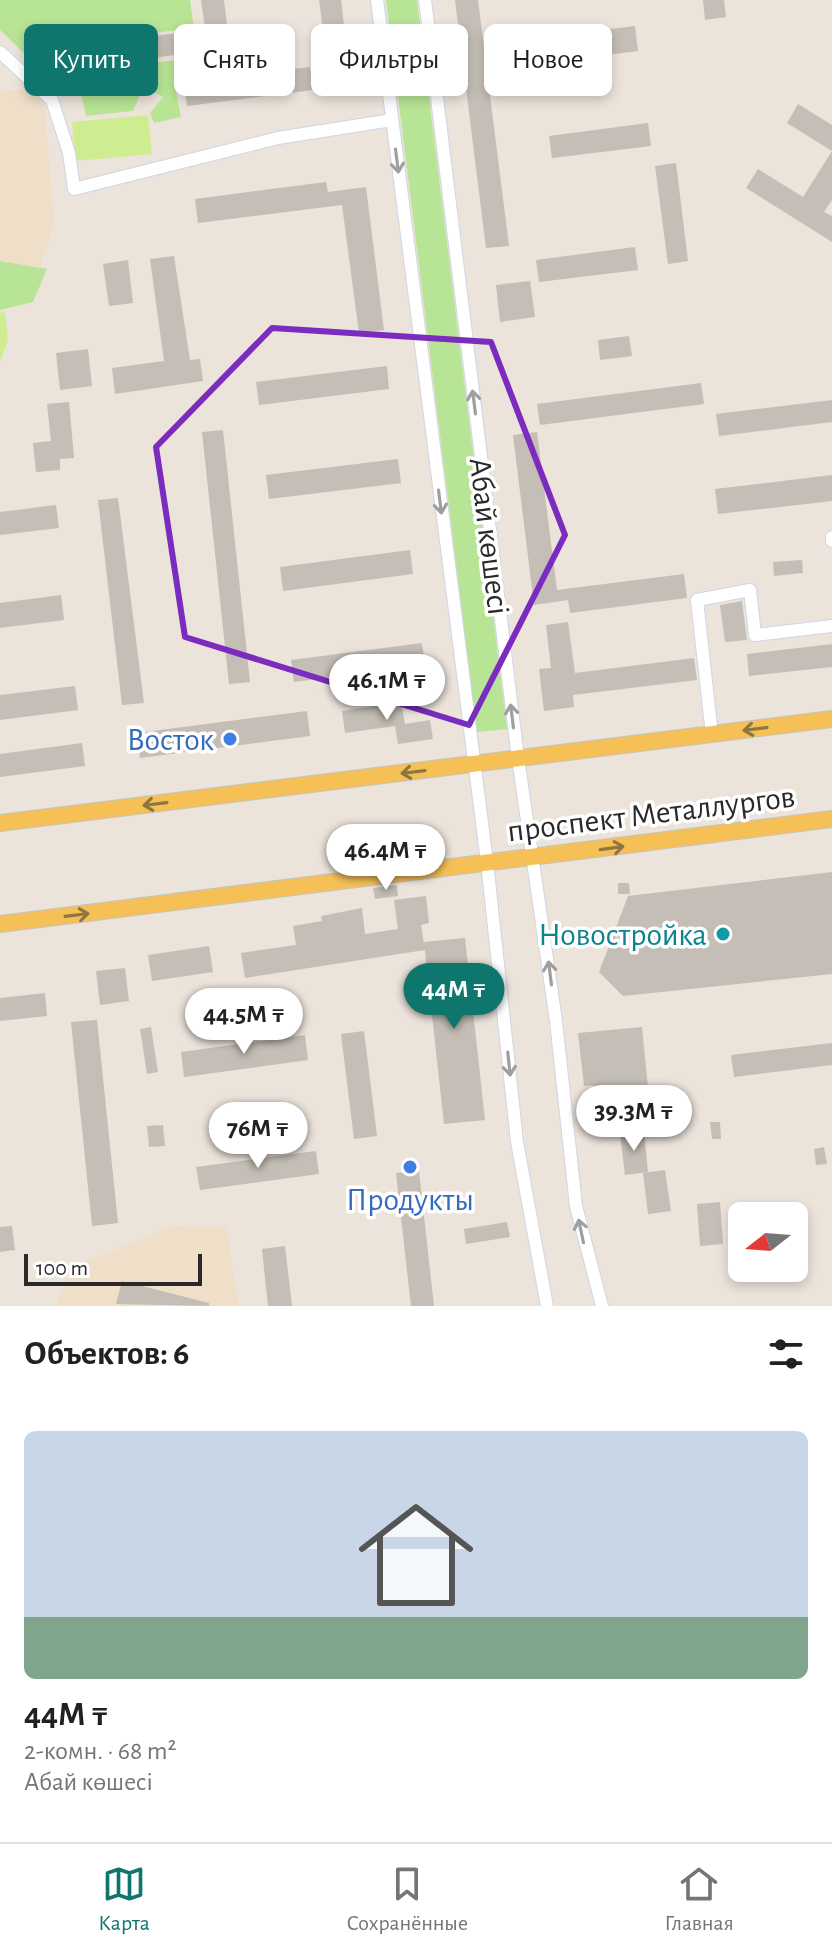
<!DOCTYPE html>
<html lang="ru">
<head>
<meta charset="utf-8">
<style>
	body { margin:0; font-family:"Alegreya Sans",sans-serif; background:#f2f2f2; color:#202124; height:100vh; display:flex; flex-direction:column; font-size:30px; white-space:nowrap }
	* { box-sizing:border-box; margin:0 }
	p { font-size:26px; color:#757577 }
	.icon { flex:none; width:44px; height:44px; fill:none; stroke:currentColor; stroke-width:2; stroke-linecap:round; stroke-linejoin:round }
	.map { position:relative; height:1306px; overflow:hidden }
	.panel { display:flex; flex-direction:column; background:#fff; flex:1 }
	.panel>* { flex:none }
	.banner { position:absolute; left:24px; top:24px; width:784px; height:72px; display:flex; gap:16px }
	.needle { width:52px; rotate:253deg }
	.controls { position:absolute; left:728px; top:1202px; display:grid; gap:16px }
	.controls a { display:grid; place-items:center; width:80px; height:80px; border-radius:12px; background:#fff; box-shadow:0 4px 12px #0003; font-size:40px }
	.scale { position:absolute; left:24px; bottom:20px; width:178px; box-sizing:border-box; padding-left:8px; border:4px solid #292929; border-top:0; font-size:22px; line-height:28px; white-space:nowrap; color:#292929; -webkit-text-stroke:6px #fff; paint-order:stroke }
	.price { position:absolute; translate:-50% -68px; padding:0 18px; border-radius:28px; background:#fff; color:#222; font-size:26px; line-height:52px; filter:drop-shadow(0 2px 4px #0008) }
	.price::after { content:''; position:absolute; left:50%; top:48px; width:24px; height:18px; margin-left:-12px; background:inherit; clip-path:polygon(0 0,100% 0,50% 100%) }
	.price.selected { background:#0f766e; color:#fff }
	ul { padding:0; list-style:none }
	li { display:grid; align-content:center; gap:16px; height:424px; padding:0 24px }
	li span { display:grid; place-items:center; height:248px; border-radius:12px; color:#555 }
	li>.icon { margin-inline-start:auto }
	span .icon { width:144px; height:144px; fill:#fffc; stroke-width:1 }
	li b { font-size:34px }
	h2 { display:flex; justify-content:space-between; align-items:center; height:96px; padding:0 24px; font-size:34px }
	.chip { padding:0 28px; border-radius:12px; background:#fff; box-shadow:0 4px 12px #0003; font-size:28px; line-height:72px }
	.chip.selected { background:#0f766e; color:#fff }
	.tabs { display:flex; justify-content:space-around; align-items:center; height:112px; border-top:2px solid #e0e0e0; background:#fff; font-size:22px; color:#757577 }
	.tabs a { display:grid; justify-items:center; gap:4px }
	.tabs .selected { color:#0f766e }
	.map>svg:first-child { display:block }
</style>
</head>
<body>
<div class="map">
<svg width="832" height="1306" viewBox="0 0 832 1306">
	<rect width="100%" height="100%" fill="#ece3db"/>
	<path fill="#efdfc9" d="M28,89L44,102L54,222L40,267L0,269V91Z
		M174,1226L227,1227L238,1306H57L60,1294L81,1263Z"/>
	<path fill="#b8e595" d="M0,0H190L194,28L72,43L75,72L185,59L188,78L175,87L181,117L154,123L150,113L163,97L144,86L133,111L86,116L81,93L67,95L0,30Z
		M386,0H417L507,729L477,732Z
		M0,261L47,269L33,302L0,310Z"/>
	<path fill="#ceed90" d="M148,115L152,154L76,161L72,122Z
		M5,312L8,340L0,362V313Z"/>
	<path fill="#c4beb6" d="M201,0H224L227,25L205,28Z
		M319,0H341L349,66L328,69Z
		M455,0H478L509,246L486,248Z
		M703,0H724L726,17L705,20Z
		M635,26L638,51L540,63L537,38Z
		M186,32L188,53L78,69L75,46Z
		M310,67L313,90L187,106L184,83Z
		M798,104L832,125V200L824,212L832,216V242L746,188L758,169L803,197L832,151L787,123Z
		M648,123L651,146L552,158L549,136Z
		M676,163L688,261L668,264L655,166Z
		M326,182L328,192L366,187L384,330L359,333L342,205L198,223L195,199Z
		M635,247L638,270L539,282L536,260Z
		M174,256L190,360L200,359L203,381L115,394L112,368L164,361L150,259Z
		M128,260L133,303L109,306L103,264Z
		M530,281L535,317L500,322L496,285Z
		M629,336L632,356L600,360L598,340Z
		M88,349L92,386L60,390L56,353Z
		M387,366L389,389L259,405L256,382Z
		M701,383L704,404L540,425L537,404Z
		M832,400V422L719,436L716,414Z
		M69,402L74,458L60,459V470L36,472L33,443L51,441L47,404Z
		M223,430L250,682L229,684L202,432Z
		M537,432L557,590L684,574L687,598L570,613L568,600L534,605L513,435Z
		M398,459L401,483L269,499L266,475Z
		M832,475V501L718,514L715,489Z
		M118,498L144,703L122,705L98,500Z
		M56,505L59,528L0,535V512Z
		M410,550L413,574L283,591L280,567Z
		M802,560L803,573L774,576L773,562Z
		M61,595L64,620L0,628V603Z
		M742,601L747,640L725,642L720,605Z
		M568,622L575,673L694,658L697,680L573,695L574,707L544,711L539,669L551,668L546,625Z
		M422,643L425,665L294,682L291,660Z
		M832,644V667L749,676L747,654Z
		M75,686L78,710L0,720V695Z
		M401,702L405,724L430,720L433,739L398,744L395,726L345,733L342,711Z
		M307,711L310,736L140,758L137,733Z
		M82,743L85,766L0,777V754Z
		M832,872V974L623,996L599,972L628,896Z
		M618,883H629L630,894H618Z
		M397,885L398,896L375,899L373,888Z
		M426,896L429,923L421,925L425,950L245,978L241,953L296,945L293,926L322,921L321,916L362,908L365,934L398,929L394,900Z
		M465,938L485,1120L444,1124L424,942Z
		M209,946L213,972L152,981L148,955Z
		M125,968L129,1001L100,1005L96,971Z
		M45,993L47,1016L0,1021V998Z
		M97,1020L118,1223L92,1226L71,1022Z
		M151,1027L158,1072L147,1074L140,1029Z
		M642,1027L650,1108L680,1105L682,1127L644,1131L640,1100L596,1105L593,1085L584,1086L578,1033Z
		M364,1031L377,1136L354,1139L341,1034Z
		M305,1035L308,1060L184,1077L181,1052Z
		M832,1043V1065L734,1077L731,1055Z
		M710,1122H720L721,1139H712Z
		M163,1125L165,1146L149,1147L147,1126Z
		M644,1131L648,1172L625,1175L620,1134Z
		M824,1147L827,1164L816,1165L814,1149Z
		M316,1151L319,1174L200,1190L196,1167Z
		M665,1170L671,1211L648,1214L643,1173Z
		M419,1171L434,1306H411L396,1173Z
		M720,1202L723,1244L700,1246L697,1204Z
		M507,1222L510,1237L466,1244L464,1229Z
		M12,1226L15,1250L0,1252V1227Z
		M285,1246L292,1306H268L262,1249Z
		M122,1281L209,1303V1306L116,1304Z"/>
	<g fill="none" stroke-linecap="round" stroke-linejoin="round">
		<g stroke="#d0d5e3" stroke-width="14">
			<path id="minor" d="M377,0L487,862L517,1142L547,1306
				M425,0L518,758L556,1021L576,1206L602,1306
				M0,52L52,100L69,153L74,189L278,138L392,120
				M832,537V541
				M712,735L697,600L750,590L755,635L832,626"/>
		</g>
		<g stroke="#c3c3c3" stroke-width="18">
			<path id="major" d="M0,823L832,719
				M0,924L832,819"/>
		</g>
		<use href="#minor" stroke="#fff" stroke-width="12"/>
		<use href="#major" stroke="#f5c157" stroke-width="16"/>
	</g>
	<defs><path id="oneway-shaft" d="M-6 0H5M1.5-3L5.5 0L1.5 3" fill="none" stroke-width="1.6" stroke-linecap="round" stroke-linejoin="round" transform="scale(2)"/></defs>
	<g stroke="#9f9f9f">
		<use href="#oneway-shaft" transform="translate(397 161) rotate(83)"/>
		<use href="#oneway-shaft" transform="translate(474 402) rotate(-97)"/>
		<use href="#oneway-shaft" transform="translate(440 502) rotate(83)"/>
		<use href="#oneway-shaft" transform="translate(512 716) rotate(-97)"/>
		<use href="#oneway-shaft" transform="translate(550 973) rotate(-97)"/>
		<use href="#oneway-shaft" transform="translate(509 1064) rotate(84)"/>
		<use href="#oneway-shaft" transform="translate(581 1231) rotate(-102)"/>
	</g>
	<g stroke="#8f7540">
		<use href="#oneway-shaft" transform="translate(755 729) rotate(173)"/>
		<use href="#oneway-shaft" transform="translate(413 772) rotate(173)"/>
		<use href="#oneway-shaft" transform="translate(155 804) rotate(173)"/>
		<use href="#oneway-shaft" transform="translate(612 848) rotate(-8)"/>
		<use href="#oneway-shaft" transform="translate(77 915) rotate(-7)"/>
	</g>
	<path fill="none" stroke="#7b2cbf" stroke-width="6" stroke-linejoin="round" d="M272,328L491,342L565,535L469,725L185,637L156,447Z"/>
	<g fill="#3f7fe0" stroke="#fff" stroke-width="3">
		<circle cx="230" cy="739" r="8"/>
		<circle cx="410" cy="1167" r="8"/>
	</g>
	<circle fill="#0f9aa8" stroke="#fff" stroke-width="3" cx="723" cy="934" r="8"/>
	<g text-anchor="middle" stroke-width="7" stroke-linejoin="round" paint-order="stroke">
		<g font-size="32" fill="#292929" stroke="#fff">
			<text transform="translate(490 536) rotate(83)" y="11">Абай көшесі</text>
			<text transform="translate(651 813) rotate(-7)" y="11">проспект Металлургов</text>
		</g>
		<g font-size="32" fill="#366cbe" stroke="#fff" text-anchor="end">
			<text x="214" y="750">Восток</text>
			<text x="410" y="1210" text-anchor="middle">Продукты</text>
		</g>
		<g font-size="32" fill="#0d838f" stroke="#fff" text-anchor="end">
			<text x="707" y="945">Новостройка</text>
		</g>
	</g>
</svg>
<div class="controls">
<a><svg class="needle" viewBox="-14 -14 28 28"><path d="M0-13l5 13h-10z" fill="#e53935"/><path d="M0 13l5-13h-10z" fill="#757577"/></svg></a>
</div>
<div class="scale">100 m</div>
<b class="price" style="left:387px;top:722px">46.1M ₸</b>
<b class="price" style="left:386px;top:892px">46.4M ₸</b>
<b class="price selected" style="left:454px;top:1031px">44M ₸</b>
<b class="price" style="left:244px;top:1056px">44.5M ₸</b>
<b class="price" style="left:634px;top:1153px">39.3M ₸</b>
<b class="price" style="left:258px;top:1170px">76M ₸</b>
<div class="banner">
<a class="chip selected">Купить</a>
<a class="chip">Снять</a>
<a class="chip">Фильтры</a>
<a class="chip">Новое</a>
</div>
</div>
<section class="panel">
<h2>Объектов: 6<svg class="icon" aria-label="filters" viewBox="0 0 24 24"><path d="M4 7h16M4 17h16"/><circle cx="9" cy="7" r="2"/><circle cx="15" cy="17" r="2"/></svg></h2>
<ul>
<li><span style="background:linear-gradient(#c9d6e8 75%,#7fa58c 0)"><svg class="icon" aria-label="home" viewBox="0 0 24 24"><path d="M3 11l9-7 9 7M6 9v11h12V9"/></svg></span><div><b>44M ₸</b><p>2-комн. · 68 m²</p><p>Абай көшесі</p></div></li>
</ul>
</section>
<nav class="tabs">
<a class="selected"><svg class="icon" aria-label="map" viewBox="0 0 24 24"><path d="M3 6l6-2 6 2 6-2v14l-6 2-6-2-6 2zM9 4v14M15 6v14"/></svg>Карта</a>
<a><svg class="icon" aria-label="saved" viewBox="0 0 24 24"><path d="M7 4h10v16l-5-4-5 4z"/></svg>Сохранённые</a>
<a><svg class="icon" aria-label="home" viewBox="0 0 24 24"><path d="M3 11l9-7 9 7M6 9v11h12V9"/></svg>Главная</a>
</nav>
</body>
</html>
